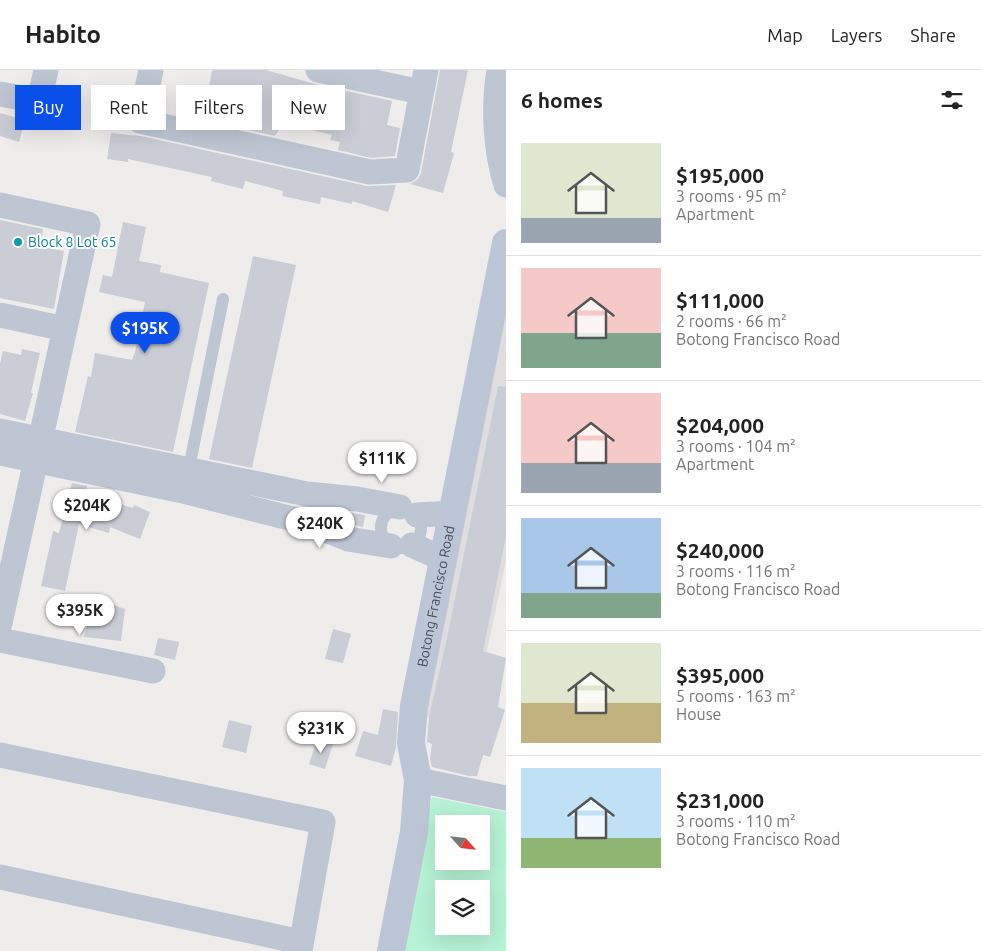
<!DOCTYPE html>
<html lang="en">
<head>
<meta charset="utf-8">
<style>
	body { margin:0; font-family:Ubuntu,sans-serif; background:#f6f6f6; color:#222; height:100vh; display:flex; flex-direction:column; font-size:19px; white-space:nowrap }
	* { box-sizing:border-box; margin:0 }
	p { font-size:16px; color:#767676 }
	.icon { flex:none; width:28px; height:28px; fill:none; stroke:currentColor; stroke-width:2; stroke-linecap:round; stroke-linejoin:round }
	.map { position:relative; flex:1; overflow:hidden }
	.side { display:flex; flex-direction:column; background:#fff; width:475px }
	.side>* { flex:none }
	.top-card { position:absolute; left:15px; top:15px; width:415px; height:45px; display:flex; gap:10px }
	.needle { width:32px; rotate:117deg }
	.fabs { position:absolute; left:435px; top:745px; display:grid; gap:10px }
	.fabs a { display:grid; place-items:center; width:55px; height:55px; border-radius:0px; background:#fff; box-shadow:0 5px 20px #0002; font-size:25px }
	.price { position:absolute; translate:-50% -42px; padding:0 11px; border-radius:18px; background:#fff; color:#222; font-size:16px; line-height:32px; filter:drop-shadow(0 1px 2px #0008) }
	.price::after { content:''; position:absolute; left:50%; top:30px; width:15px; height:11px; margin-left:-8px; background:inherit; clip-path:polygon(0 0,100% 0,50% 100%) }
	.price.current { background:#0b4fea; color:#fff }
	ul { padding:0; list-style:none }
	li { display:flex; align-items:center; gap:15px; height:125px; padding:0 15px }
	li+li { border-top:1px solid #e0e0e0 }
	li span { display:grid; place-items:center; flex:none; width:140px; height:100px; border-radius:0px; color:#555 }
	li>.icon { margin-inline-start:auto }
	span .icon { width:60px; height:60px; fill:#fffc; stroke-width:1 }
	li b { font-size:21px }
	h2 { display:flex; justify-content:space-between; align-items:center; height:60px; padding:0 15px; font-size:21px }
	.chip { padding:0 18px; border-radius:0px; background:#fff; box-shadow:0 5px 20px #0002; font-size:18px; line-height:45px }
	.chip.current { background:#0b4fea; color:#fff }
	header { display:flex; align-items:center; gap:30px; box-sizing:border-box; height:70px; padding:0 25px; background:#fff; border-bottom:1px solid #e0e0e0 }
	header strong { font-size:24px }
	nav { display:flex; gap:28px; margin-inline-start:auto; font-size:18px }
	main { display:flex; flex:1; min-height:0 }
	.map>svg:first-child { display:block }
</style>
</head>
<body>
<header>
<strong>Habito</strong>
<nav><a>Map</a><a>Layers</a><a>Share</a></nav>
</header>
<main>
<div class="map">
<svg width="506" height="881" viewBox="0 0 506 881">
	<rect width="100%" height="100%" fill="#efecec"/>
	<path fill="#e0ddde" d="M506,243V491L471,655L426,647Z"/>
	<path fill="#b6f2d5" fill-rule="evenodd" d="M432,727L506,742V881H404ZM444,754H481V791H444ZM444,819H481V856H444Z"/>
	<path fill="#cacdd5" d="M212,0H266L315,14L392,31L387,55L400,58L395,86L371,88L338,80L340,72L330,70L332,65L283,53L275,66L203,50Z
		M440,0H468L451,82L454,83L443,123L410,114L418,109L421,103Z
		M0,43L25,50L19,72L0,66Z
		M111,63L141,66L367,116L396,115L388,142L352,131V134L321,127L320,134L282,126L283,121L245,111L243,119L211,111L212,107L128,89V92L107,89Z
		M0,150L43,159L40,177L64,181L54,239L0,228Z
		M123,152L146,157L139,191L161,195L160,202L209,213L173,382L75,362L88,306L91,307L95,283L132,290L135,282L145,232L99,222L103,205L112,207Z
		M253,186L296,195L252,398L209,389Z
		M22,279L40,283L31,323H33L25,351L0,344V294L3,281L21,285Z
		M498,316L506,317V466L483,581L506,588L498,637L505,640L490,687L483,685L477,706H469L432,697L430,689L432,674L427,672L429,647L447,568Z
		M72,413L87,416L84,429L97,433L99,428L133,438L134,435L150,442L140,469L110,457L109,463L79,454L65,521L41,516L53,461L59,463Z
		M347,442L365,445L363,457L346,453Z
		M96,529L125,539L121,571L84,567Z
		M333,559L351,564L343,593L325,589Z
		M158,568L179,572L175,590L154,585Z
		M383,639L398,642L396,677L391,696L355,686L363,661L378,665Z
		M229,650L252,656L246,683L222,677Z
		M317,669L333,674L325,699L309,694Z"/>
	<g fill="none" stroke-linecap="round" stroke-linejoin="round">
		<path stroke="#bec6d3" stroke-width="12" d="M188,403L223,229
			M381 458a20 20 0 1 1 40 0a20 20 0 1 1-40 0Z"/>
		<path stroke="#bec6d3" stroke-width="25" d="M151,0L140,51L370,102L407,100L426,0
			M318,0L421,22
			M499,0C493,36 495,80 506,115
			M0,24L39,31L46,0
			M0,135L88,154L0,553
			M0,245L65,259
			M0,361L307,424L357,429L400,437
			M0,383L183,421L305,452L348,469L391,476
			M417,445L453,443
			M412,475L443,489
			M0,570L153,601
			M0,685L323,752L300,881
			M418,710L506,728
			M0,807L301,872"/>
		<path stroke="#bdc6d7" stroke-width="28" id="s1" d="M391,881L414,762L418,710L411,673L414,636L506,173"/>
	</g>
	<circle fill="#0f9aa8" stroke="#fff" stroke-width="2" cx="18" cy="172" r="5"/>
	<g text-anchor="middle" stroke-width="4" stroke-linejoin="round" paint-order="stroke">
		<g font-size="14" fill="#0d838f" stroke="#fff" text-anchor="start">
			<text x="28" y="177">Block 8 Lot 65</text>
		</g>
		<g font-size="14" fill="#434d5b" stroke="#fff">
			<text dy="5" stroke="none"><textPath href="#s1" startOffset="360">Botong Francisco Road</textPath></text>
		</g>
	</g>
</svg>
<div class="fabs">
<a><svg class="needle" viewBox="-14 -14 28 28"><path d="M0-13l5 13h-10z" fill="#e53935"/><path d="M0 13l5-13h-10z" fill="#767676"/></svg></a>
<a><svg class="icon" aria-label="layers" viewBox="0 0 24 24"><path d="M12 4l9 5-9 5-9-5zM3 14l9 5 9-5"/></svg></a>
</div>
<b class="price current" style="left:145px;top:284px">$195K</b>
<b class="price" style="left:382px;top:414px">$111K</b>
<b class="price" style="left:87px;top:461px">$204K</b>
<b class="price" style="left:320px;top:479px">$240K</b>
<b class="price" style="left:80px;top:566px">$395K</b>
<b class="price" style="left:321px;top:684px">$231K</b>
<div class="top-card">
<a class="chip current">Buy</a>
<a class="chip">Rent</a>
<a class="chip">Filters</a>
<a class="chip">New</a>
</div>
</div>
<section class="side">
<h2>6 homes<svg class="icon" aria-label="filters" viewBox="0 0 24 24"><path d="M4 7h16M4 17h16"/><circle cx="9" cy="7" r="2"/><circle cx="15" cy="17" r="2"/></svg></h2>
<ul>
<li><span style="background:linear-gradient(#dfe7d0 75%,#9aa5b1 0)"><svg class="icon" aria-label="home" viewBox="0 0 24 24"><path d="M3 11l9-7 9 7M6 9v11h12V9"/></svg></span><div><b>$195,000</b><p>3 rooms · 95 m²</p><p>Apartment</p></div></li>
<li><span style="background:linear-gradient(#f6c9c9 65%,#7fa58c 0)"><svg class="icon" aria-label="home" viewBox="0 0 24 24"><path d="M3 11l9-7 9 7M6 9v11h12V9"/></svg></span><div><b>$111,000</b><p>2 rooms · 66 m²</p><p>Botong Francisco Road</p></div></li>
<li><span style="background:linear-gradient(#f6c9c9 70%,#9aa5b1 0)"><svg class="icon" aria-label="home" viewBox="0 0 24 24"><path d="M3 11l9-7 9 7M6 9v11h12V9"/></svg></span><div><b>$204,000</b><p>3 rooms · 104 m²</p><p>Apartment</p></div></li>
<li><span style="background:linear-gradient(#a9c7e8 75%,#7fa58c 0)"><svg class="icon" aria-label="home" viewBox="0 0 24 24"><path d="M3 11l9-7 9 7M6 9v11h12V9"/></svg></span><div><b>$240,000</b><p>3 rooms · 116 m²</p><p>Botong Francisco Road</p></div></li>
<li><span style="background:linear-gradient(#dfe7d0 60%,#c2b280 0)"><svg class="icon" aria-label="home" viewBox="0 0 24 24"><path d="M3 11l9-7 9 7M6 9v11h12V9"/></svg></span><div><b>$395,000</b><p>5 rooms · 163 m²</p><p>House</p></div></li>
<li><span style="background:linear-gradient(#bfe0f5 70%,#8fb573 0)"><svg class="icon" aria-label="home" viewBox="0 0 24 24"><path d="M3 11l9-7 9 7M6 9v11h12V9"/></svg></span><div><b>$231,000</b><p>3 rooms · 110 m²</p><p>Botong Francisco Road</p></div></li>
</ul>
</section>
</main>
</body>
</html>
